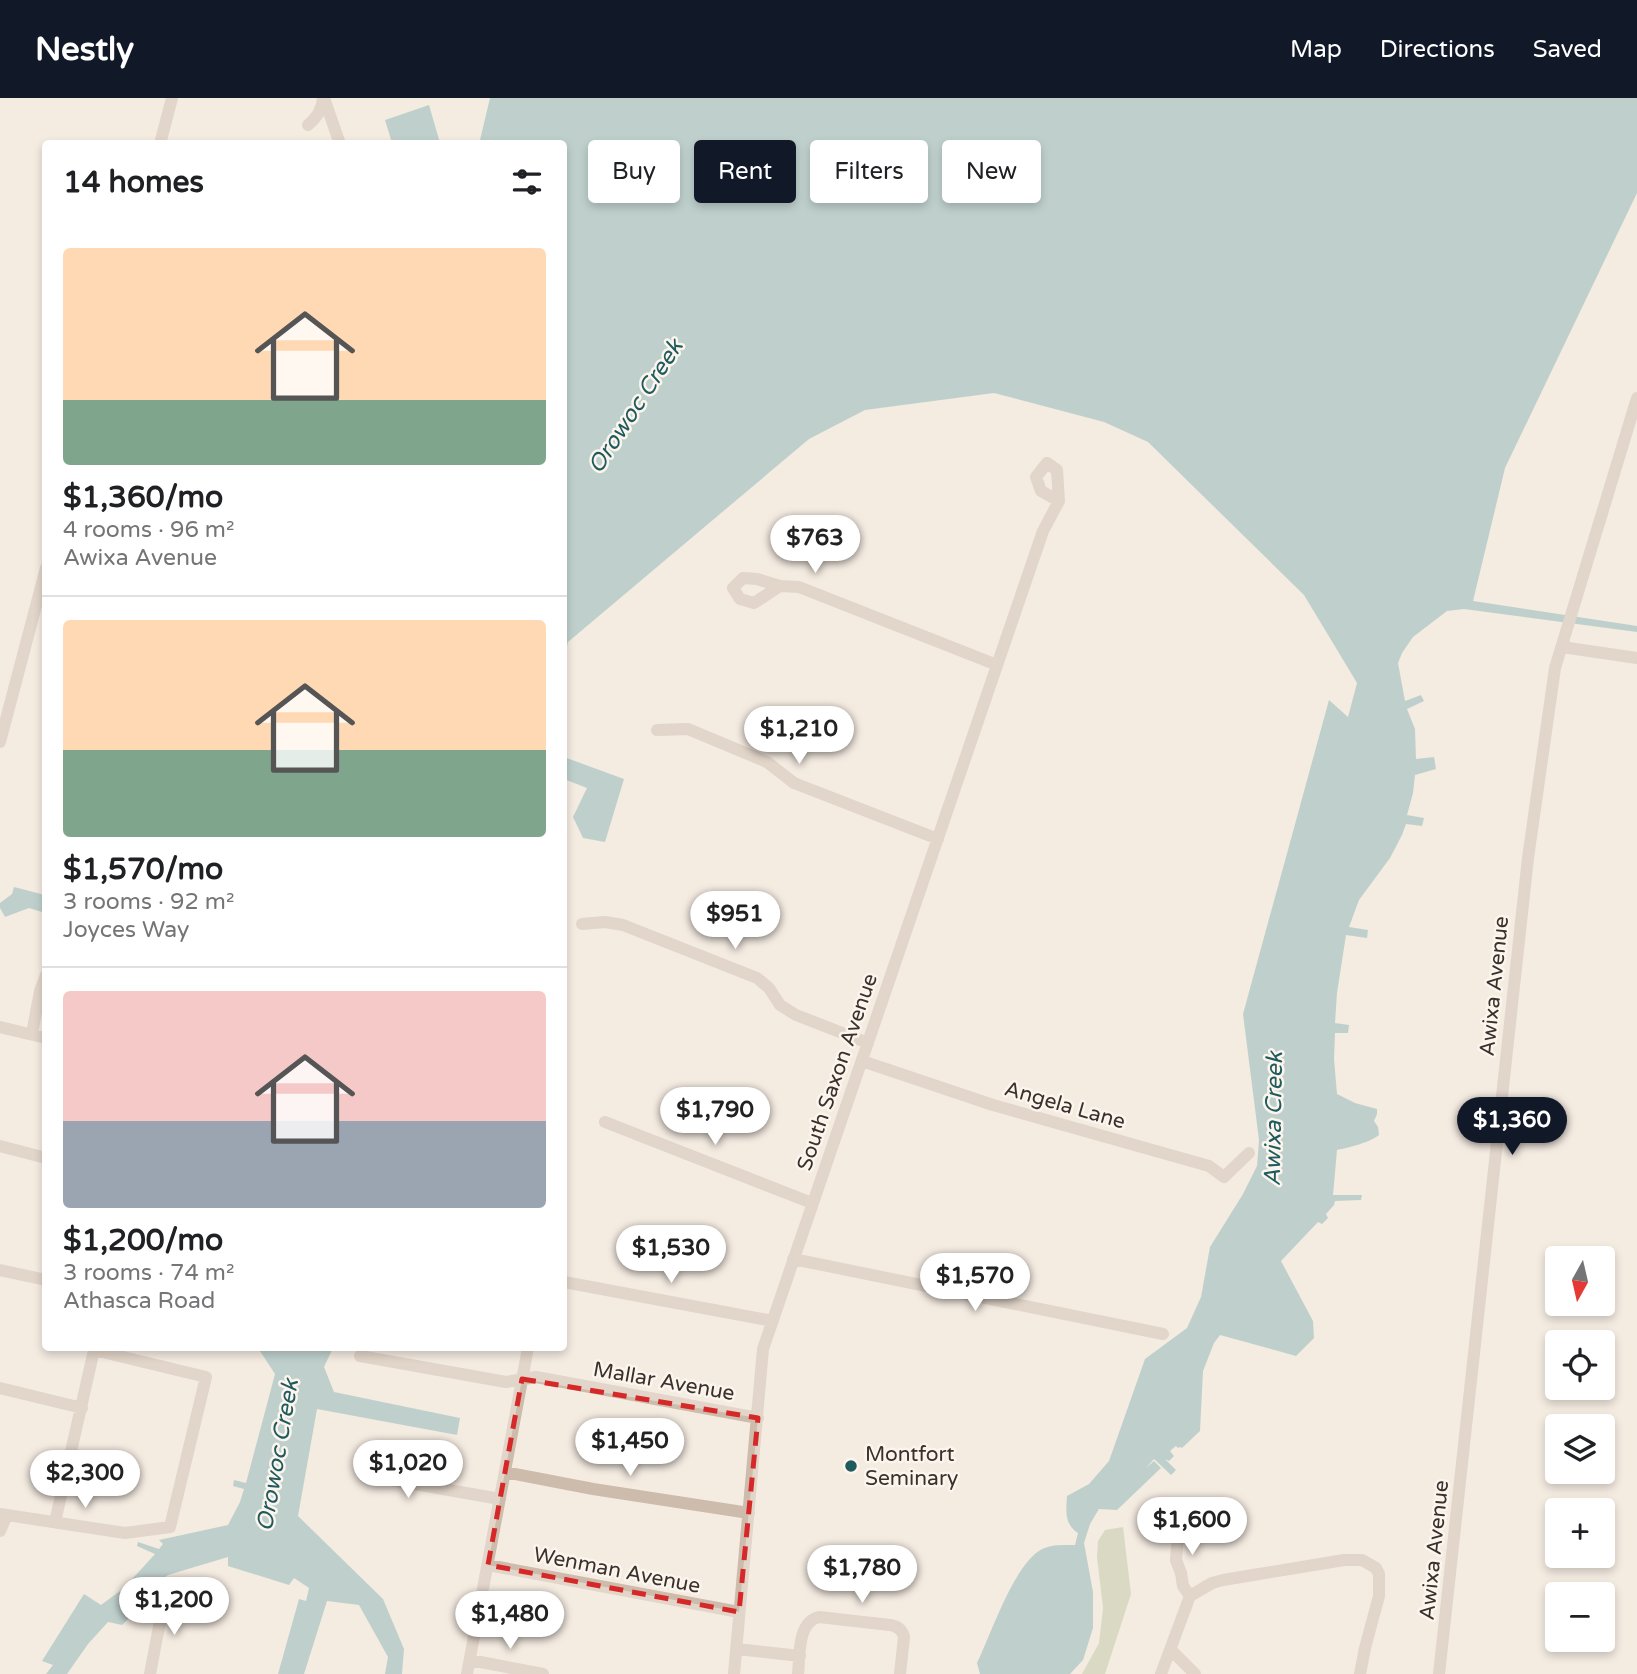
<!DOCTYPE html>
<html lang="en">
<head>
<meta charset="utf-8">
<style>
	body { margin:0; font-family:"Varela Round",sans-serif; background:#f6f6f6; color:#202124; height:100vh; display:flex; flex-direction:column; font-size:26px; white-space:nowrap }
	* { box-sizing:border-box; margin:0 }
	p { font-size:23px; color:#757577 }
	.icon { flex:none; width:38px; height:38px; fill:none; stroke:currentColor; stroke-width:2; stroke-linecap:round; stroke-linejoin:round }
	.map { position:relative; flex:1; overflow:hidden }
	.details { position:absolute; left:42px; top:42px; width:525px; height:1211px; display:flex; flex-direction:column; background:#fff; border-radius:7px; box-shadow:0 4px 10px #0003 }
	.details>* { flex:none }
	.banner { position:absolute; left:588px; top:42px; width:665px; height:63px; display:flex; gap:14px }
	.needle { width:46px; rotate:188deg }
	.buttons { position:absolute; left:1545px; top:1148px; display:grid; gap:14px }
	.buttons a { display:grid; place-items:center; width:70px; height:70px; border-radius:7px; background:#fff; box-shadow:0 4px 10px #0003; font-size:35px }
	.price { position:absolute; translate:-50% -60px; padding:0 16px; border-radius:24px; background:#fff; color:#222; font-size:23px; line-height:46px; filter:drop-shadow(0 2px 4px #0008) }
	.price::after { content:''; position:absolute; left:50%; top:42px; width:21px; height:16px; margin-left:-10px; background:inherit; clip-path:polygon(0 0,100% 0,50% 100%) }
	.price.on { background:#111827; color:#fff }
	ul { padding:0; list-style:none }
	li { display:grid; align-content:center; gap:14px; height:371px; padding:0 21px }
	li+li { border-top:2px solid #e0e0e0 }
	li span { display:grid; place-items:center; height:217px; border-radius:7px; color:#555 }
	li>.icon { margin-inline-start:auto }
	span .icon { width:126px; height:126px; fill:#fffc; stroke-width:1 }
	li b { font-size:30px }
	h2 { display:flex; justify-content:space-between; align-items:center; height:84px; padding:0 21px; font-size:30px }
	.chip { padding:0 24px; border-radius:7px; background:#fff; box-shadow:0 4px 10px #0003; font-size:24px; line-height:63px }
	.chip.on { background:#111827; color:#fff }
	header { display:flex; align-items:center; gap:42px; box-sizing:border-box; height:98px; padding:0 35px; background:#111827; color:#fff }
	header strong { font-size:33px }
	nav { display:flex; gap:38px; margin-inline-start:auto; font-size:24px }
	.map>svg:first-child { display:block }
</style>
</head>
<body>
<header>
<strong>Nestly</strong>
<nav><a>Map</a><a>Directions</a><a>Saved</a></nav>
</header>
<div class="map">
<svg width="1637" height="1576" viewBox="0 0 1637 1576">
	<rect width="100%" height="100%" fill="#f4ebe1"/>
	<path fill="#b8c4a0" d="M1123,1429L1131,1496L1105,1576H1082L1099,1545L1103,1510L1097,1459L1098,1443L1105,1432Z"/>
	<path fill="#7fb0b2" d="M490,0H1637V95L1505,370L1473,503L1637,528V534L1464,511L1447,513L1413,539L1402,555L1398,565L1405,603L1421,597L1424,603L1407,611L1415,631L1416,661L1434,659L1436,671L1415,677L1413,695L1407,717L1424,720L1422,728L1406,726L1402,737L1390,760L1359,802L1349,829L1368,832L1367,840L1346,837L1337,895L1335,925L1349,927L1348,935H1335L1334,961L1337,996L1355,1005L1377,1011V1016L1374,1023L1378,1029L1379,1037C1371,1044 1348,1050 1337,1052L1333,1097H1362L1361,1102L1335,1103L1334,1107L1326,1116L1328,1120L1322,1126L1318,1124L1281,1163L1313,1223L1314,1240L1296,1258L1220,1237L1214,1245L1203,1273L1200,1333L1182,1350L1180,1349L1178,1350L1176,1348L1170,1353L1174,1358L1169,1363L1165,1361L1176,1372L1171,1377L1154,1361L1146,1370L1154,1363L1161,1370L1117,1412L1099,1411L1090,1426L1084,1445L1093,1494V1530L1083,1562L1070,1576H980L977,1565C991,1536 1014,1466 1042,1451C1052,1446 1064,1447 1075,1447L1078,1435C1064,1426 1066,1413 1067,1398L1089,1386L1109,1363L1145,1261L1187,1230L1201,1199L1210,1149L1243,1096L1257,1068L1259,1042L1243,916L1329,602L1348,619L1357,585L1304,497L1148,344L1104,324L994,295L865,312L809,341L568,544L564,558V46H477L480,42Z
		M429,7L440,45H392L385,22Z
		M564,659L624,681L605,744L583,740L573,719L587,690L564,681Z
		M14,789L45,797V815L29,810L5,819L0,810V805L12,796Z
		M258,1250H333L324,1269L334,1294L460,1320L457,1337L317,1311L298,1418L383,1501L404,1551L402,1576H385L388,1559L359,1507L327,1503L304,1576H278L299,1501L306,1503L309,1490L294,1480L289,1487L228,1468V1459L168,1477L151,1489L148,1512L139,1510L122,1527L108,1524L88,1546L67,1576H46L53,1567L42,1563L84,1496L101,1507L124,1490L155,1456L137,1448L138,1444L159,1451L163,1446L159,1442L228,1427L240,1404L244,1391L233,1388L234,1382L246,1385L275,1276Z"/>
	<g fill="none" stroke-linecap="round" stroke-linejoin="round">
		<path stroke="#cdbbac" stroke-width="12" d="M324,0L340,46
			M308,27C317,19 322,12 323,0
			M160,46L172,0
			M780,488L754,505L740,501L733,490L743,480L757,481L780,488L799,489L997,567
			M1562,549L1637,560
			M657,632L688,631L767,664L794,685L938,741
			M0,644L46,470
			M582,826L605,824L623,827L757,880L769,890L780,907L796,917L868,945
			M0,929L46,940
			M32,936L40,893L46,877
			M862,963L993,1007L1209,1068L1224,1079L1249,1055
			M605,1024L812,1105
			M0,1048L46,1060
			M793,1161L1163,1236
			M0,1172L46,1182
			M564,1184L773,1223
			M360,1258L506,1284L536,1279L758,1320
			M0,1290L82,1310
			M363,1358L362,1368L369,1378L500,1401
			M505,1374L593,1391L749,1415
			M0,1416L125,1435L170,1429L206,1279L94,1252L55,1424
			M1179,1424L1176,1462L1181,1475L1183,1488L1190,1498
			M0,1433L7,1417
			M488,1467L739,1514
			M1190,1498L1212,1485L1223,1482L1344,1462H1362L1376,1470L1379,1476V1498L1365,1550L1360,1576
			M737,1551L800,1558
			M1171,1552L1195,1576
			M470,1562L543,1576
			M150,1576L165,1497
			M467,1576L528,1250
			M734,1576L763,1251L1043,433L1059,403L1057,372L1047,365L1036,379L1041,393L1059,403
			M798,1576C800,1558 797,1524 819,1519L890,1527C897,1528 902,1531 904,1539L900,1576
			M1161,1576L1190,1498
			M1439,1576L1528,760L1555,570L1637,300"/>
	</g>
	<path d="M0 0H1637V1576H0ZM522,1281L758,1320L739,1514L488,1467Z" fill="#f4ebe1" fill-opacity=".55" fill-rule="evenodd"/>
	<path fill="none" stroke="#d62828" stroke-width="5" stroke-dasharray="14 9" stroke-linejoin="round" d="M522,1281L758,1320L739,1514L488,1467Z"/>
	<circle fill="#1f5a5e" stroke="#fbf5ee" stroke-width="2.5" cx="851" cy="1368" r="7"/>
	<g text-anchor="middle" stroke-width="5" stroke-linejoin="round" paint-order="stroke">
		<g font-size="21" fill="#3b302b" stroke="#fbf5ee">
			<text transform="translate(1494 888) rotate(-84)" y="7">Awixa Avenue</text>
			<text transform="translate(837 974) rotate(-71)" y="7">South Saxon Avenue</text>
			<text transform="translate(1065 1007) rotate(16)" y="7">Angela Lane</text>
			<text transform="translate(664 1283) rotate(10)" y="7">Mallar Avenue</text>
			<text transform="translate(1434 1452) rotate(-84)" y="7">Awixa Avenue</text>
			<text transform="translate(617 1472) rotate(11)" y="7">Wenman Avenue</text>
		</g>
		<g font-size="21" fill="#3b302b" stroke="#fbf5ee" text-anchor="start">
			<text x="865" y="1363">Montfort<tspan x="865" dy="24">Seminary</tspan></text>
		</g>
		<g font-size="23" font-style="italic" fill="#1f5a5e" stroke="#fbf5ee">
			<text transform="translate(635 308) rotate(-57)" y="8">Orowoc Creek</text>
			<text transform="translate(1273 1021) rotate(-89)" y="8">Awixa Creek</text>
			<text transform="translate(277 1357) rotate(-80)" y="8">Orowoc Creek</text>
		</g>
	</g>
</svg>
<div class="buttons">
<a><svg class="needle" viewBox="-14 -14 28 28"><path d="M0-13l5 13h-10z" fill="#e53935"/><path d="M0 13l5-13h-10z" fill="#757577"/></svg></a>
<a><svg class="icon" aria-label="locate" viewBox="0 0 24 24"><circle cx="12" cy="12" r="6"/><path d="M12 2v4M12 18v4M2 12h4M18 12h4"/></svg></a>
<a><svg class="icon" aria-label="layers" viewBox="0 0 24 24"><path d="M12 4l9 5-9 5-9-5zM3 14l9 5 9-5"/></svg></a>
<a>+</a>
<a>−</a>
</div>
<b class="price" style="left:815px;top:477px">$763</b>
<b class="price" style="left:799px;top:668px">$1,210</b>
<b class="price" style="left:735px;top:853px">$951</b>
<b class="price" style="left:715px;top:1049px">$1,790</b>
<b class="price on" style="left:1512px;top:1059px">$1,360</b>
<b class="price" style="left:671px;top:1187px">$1,530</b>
<b class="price" style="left:975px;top:1215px">$1,570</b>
<b class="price" style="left:630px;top:1380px">$1,450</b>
<b class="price" style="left:408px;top:1402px">$1,020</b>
<b class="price" style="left:85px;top:1412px">$2,300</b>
<b class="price" style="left:1192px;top:1459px">$1,600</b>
<b class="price" style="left:862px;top:1507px">$1,780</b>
<b class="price" style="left:174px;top:1539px">$1,200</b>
<b class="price" style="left:510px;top:1553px">$1,480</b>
<div class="banner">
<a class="chip">Buy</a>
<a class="chip on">Rent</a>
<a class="chip">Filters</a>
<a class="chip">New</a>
</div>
<section class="details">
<h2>14 homes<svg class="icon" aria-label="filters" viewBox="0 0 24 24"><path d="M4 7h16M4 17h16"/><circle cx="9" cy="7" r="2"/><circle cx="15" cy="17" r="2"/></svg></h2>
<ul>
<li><span style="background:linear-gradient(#ffd9b3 70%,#7fa58c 0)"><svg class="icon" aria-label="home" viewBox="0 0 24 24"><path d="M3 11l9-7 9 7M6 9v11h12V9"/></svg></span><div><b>$1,360/mo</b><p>4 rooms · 96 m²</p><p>Awixa Avenue</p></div></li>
<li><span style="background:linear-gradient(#ffd9b3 60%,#7fa58c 0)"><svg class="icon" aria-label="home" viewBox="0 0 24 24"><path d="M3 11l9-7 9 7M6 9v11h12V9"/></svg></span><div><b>$1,570/mo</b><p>3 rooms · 92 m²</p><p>Joyces Way</p></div></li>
<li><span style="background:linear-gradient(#f6c9c9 60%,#9aa5b1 0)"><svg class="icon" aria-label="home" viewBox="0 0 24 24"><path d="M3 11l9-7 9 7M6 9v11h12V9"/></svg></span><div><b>$1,200/mo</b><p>3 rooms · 74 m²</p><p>Athasca Road</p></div></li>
</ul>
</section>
</div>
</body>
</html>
